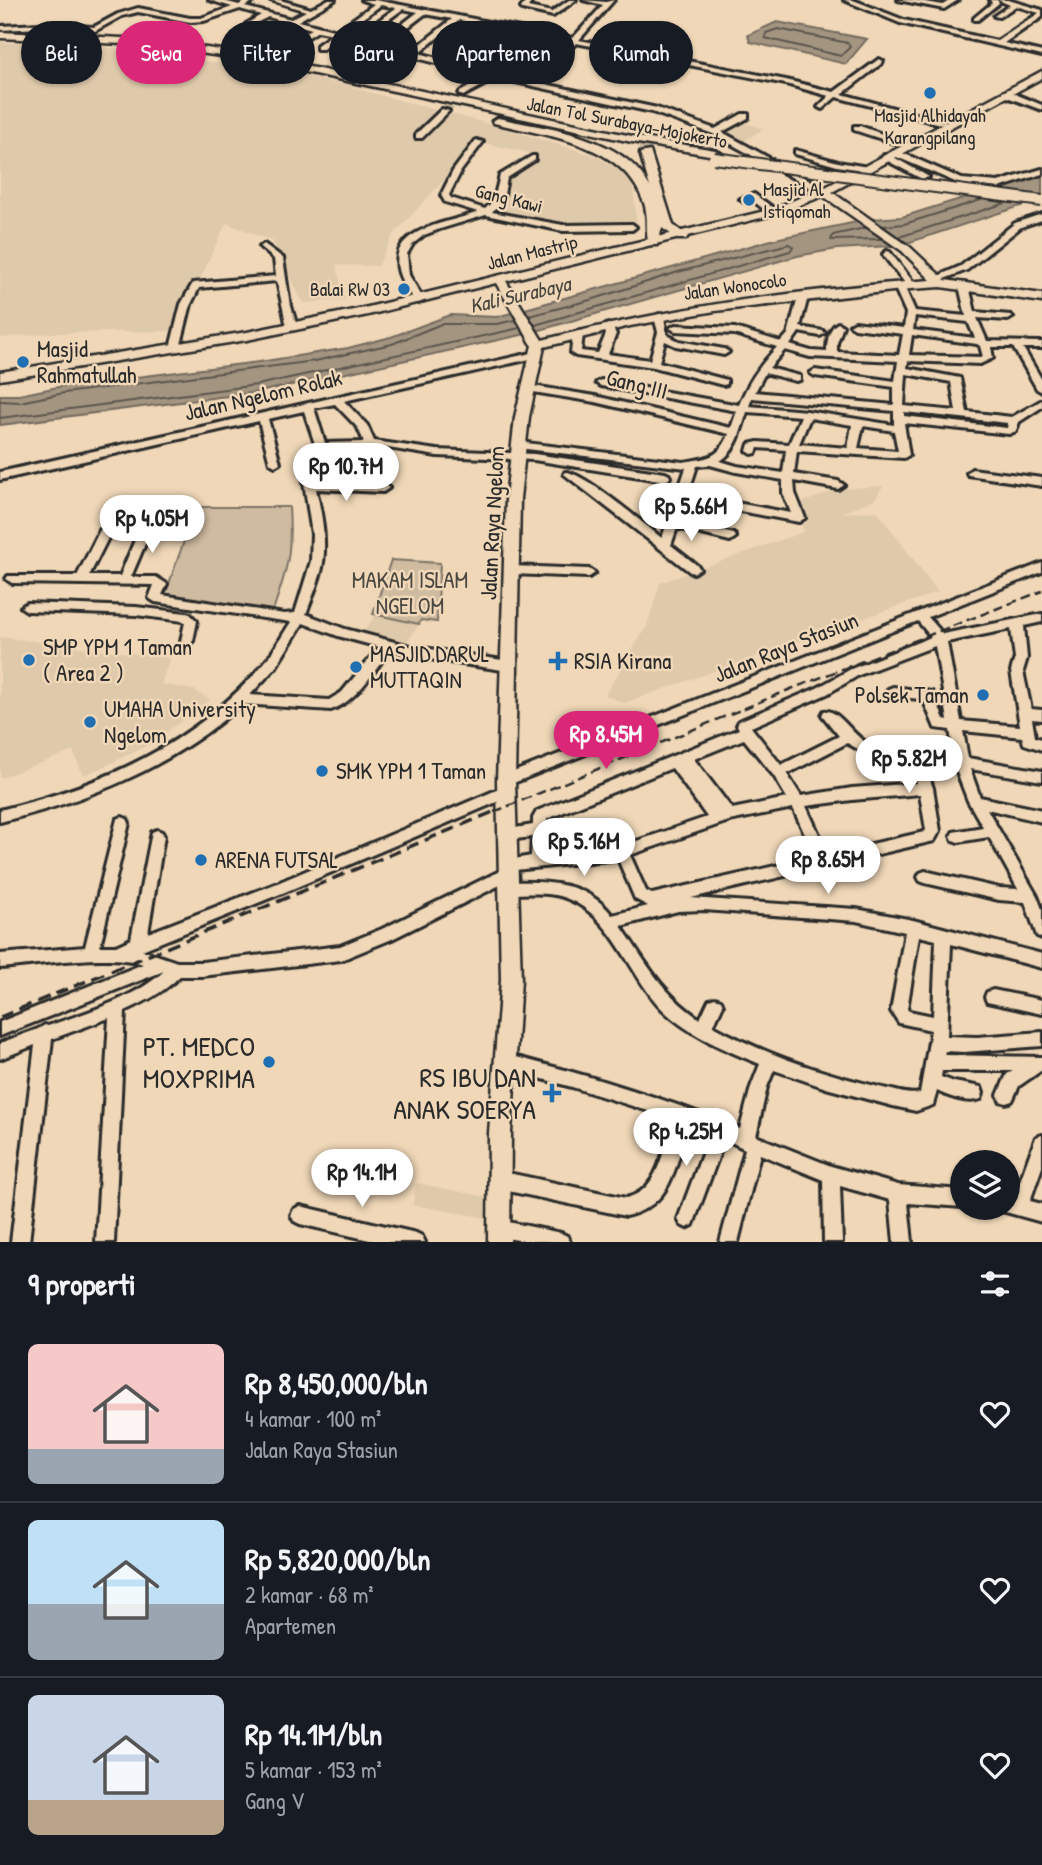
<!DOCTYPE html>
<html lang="id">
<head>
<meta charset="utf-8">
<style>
	body { margin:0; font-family:"Patrick Hand",sans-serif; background:#20242c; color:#f1f3f6; height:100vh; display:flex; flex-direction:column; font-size:26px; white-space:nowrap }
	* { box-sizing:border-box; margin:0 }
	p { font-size:23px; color:#9ea1a6 }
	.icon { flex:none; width:38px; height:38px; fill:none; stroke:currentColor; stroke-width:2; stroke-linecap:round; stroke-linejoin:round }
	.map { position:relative; height:1242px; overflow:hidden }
	.panel { display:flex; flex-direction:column; background:#171b24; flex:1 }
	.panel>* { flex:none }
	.hud { position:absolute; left:21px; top:21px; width:1001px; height:63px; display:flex; gap:14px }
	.controls { position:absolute; left:950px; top:1150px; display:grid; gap:14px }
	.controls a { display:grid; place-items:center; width:70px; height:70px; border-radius:50%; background:#171b24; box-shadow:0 2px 5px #0004; font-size:35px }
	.price { position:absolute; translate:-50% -60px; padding:0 16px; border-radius:24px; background:#fff; color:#222; font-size:23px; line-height:46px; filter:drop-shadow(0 2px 4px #0008) }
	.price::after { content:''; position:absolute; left:50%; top:42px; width:21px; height:16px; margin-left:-10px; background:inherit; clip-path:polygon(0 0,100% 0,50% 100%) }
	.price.on { background:#db2777; color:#fff }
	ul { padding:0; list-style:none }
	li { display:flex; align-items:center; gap:21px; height:175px; padding:0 28px }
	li+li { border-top:2px solid #363941 }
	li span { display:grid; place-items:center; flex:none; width:196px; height:140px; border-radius:10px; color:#555 }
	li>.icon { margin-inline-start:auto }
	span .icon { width:84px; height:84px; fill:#fffc; stroke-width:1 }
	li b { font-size:30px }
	h2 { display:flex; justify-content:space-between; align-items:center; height:84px; padding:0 28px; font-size:30px }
	.pill { padding:0 24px; border-radius:32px; background:#171b24; box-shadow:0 2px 5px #0004; font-size:24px; line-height:63px }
	.pill.on { background:#db2777; color:#fff }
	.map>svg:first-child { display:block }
</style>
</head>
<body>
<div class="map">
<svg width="1042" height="1242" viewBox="0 0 1042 1242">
	<rect width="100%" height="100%" fill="#efd7b7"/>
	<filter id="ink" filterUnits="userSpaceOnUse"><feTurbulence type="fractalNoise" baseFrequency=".0143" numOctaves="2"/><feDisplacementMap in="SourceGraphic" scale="14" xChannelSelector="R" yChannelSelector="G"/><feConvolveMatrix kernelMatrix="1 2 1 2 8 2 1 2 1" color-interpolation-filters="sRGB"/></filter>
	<g filter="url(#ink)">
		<path fill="#dfc9ab" d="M0,42L113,48L308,76L489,124L596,156L625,174L633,188L637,227L547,221L495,212L508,198L510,176L530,153L479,142L393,235L378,266L336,265L345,300L303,303L272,241L226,223L176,331L53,333L0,338Z
			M447,46L494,54L477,69L430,57Z
			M735,119L763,129L741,143L715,131Z
			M883,486L875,499L841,513L877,511L938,592L624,703L605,695L647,626L660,583L803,532L802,525L807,523L793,506L839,489Z
			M375,616L419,624L405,646L363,633Z
			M0,637L170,658L161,684L194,690L210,700L150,744L101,768L83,775L73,751L0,778Z
			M416,1183L486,1197L488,1218L413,1205Z"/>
		<path fill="#cfbba0" stroke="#7d7366" stroke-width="2" d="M196,507H289C292,552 288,568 273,610L165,595Z
			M391,560L440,563L437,622L421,620L419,624L373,614Z"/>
		<path fill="#a49581" stroke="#746b5f" stroke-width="2" d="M777,22L867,39L846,64L750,42L748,35Z
			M1042,174V199L910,242L891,246L837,249L797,256L526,334L259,392L0,425V395H19L63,386L259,362L348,348L391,337L450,315L497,317L775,239L871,219L902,217L989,190L1021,183Z"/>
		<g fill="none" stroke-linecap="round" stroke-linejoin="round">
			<path stroke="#5b554d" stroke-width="2" d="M778,29L848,43L850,47L841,56L765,38L766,33Z
				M884,226L904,224L981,200
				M865,228L833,235L831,240L882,239
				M899,237L1006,203
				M529,316L594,299L678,272L789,244L793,247L790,251L535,325
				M0,401L20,402L64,393L315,361L392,344L441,324H497L515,320
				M0,418L257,385L520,328"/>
			<path stroke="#c8b59b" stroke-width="8" stroke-dasharray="8 3.5" stroke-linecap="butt" d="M445,111L463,94"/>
			<path stroke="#c8b59b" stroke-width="10" stroke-dasharray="10 5" stroke-linecap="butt" d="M634,133L640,138L646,153"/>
			<g stroke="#2b2b2b" stroke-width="6">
				<path id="minor" d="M209,0H220L239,5L247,0H255L245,7L291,19L306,11L270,0H280L311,9L327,0H335L298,21L337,31L374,4L362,0H375L573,38L603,5L583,0L606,2L614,0L579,40L786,80L834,92L879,59L883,61L882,63L842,94L952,124L948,126L836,97L822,109L818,107L829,96L786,84L576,43L540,83L657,108L715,129L742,114H748V118L722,132L827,190V194L824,195L713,134L652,112L497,78L463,96L459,94L460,92L488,76L353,42L339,36L323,49H317V45L333,34L318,31L302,41H296V37L312,29L293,24L265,38H261V36L286,22L268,17L250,26H246V24L261,15L240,9L204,21L190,22L138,12L122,16L95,31L41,28L0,30V26L41,24L94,27L118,14L138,8L190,18H201L232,7ZM381,5L396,8L357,36L343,33ZM403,9L418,12L379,42L363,38ZM425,14L452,19L412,51L386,44ZM459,20L520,32L481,70L419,53ZM526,34L569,42L533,82L488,71Z
					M527,0H533L528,7L552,12L569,0H576L553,16L522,9L521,8Z
					M844,0H853L904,20L997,41L1039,13L1016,6L999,17L994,16L1010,5L998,0H1008L1042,10V17L1004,43L1042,52V56L900,23Z
					M898,0H913L943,5L950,0H958L944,9Z
					M990,0H997L999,3L978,20H974V18L992,3Z
					M1004,92H1010L1042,105V110L1004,96Z
					M442,109L449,111L422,138H416V134Z
					M854,126H860L913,145L906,147L854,130Z
					M476,140L483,142L461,171L449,195L451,198L485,209L494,200L500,175L532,156H535V160L507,178L503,200L492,212L563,225L632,224L636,227L632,230L563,231L486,215L440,229L424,235L413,244L407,254L409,275L424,300L419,303L416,302C410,293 402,283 399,273C386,227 449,224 478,212L445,202L441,195L453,171Z
					M795,150L838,162L868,167L872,169L868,171L837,166L795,154Z
					M892,151H898L962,179L998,182L1042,169V174L999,188L960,184L892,155Z
					M884,155H890L929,177L922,179L884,159Z
					M754,194L776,210V214H770L752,200L744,202L740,199Z
					M1042,214V220L1021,227L967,270L939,281L936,282L931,279L961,266L1015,223Z
					M264,244L283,258L289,299L297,327L295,329L292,330L287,327L277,281L199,288L191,304L180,348L175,351L172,350L170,348L181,304L193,283L276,276L274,259L260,247Z
					M887,251L890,252L914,283V287H908L884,256L883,254Z
					M899,283L904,286L915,311L966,316L959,286L964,283L969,286L975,312L1011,315L1013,317L1008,320L977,318L987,341L1042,342V348H1023L1042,380V392L1037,389L1013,347H991L993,358L980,364L908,361L907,368L960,378L967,412L1012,417L1042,400V407L1019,422L1016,431L1009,434L904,423L909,455L904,458L797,451L794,474L838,481L844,485L838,489L794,481L795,493L805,518L799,522L686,501L679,521L734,534L736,537L730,541L677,528L671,545L698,566L700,569L694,573L690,572L564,474L565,472C581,470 645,525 662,538L686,468L518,448L513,445L518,442L683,462C707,458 719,459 729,434L595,402L527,391L522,388L527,385L595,396L731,428L737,411L601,386L596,383L601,380L739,405C748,382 760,365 777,347L734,334L675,331L670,328L675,325L735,328L781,342L788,334L798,297L803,294L808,297L800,327L823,331L825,333L820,336L799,332L790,345L811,351L827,352C827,342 829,327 838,323L843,326L837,343V352L899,355L903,334L855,328L850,325L855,322L904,328L906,313L894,286ZM915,316L968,322L975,338L913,330ZM912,335L977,344L980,346L983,357L909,355ZM785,350L810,357L898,361L895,381L815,370L810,373L815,376L894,387V405L755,392L765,373L796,381L800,380V376L769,368ZM906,374L951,382L956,411L904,406ZM752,398L894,411V425L807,411L749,406ZM747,412L801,416L789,444L758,442L749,444L747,451L752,454L756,453L758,448L786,450L783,473L737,466L720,461C737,451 741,430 747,412ZM904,412L1008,423L1007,428L904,416ZM810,418L852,425L848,448L799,444ZM863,426L894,431L898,451L858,448ZM710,465L736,472L783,480V493L791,513L688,494L697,466Z
					M659,314L664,317L667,335L679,341L724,349L729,352L724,355L676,346L665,341L659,362L727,380V384L723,385L654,367L576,356L571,353L573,334L578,331L583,334L581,351L598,353L606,334L603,327L608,324L611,325L616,334L608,354L650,360L658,332L654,317Z
					M536,352L541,355L539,357L344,401L367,425L374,441L437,450L534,454L665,473L669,475L670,477L669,479L665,481L534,460L437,456L382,447L325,450L315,469L314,482L383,484L389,488L383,492L316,489C322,515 328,546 321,572C317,586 311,600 306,614L345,629L410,646L509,661L513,663L515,666L513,669L509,671L410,656L390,650C374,671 357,701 331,710L242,704C173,767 89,800 0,822V810C103,785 195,745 265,662C275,650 282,635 291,622L155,602L149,598L154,585L12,583L6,579L8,576H77L100,530L106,526L112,530L89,576H120L144,518L150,514L156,518L131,577H156L167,584L162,595L284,614L295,613L311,561L312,534L303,476L316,447L304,411L268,419L280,463L275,466L270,463L259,421L0,480V472ZM335,404L358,428L364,442L325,443L314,408ZM303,623L338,636L379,647L342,692L329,700L250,695L276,667Z
					M972,469L1042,478V486L968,475L967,473Z
					M1042,563V572L928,617L943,634L1042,614V622L1024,626L1027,658L1023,671L1031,709L1042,710V720L1032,719L1035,737L1042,739V750L1024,744L1022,737L963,731L968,758L1042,771V781L970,769L980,797L1042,810V822L987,809L1037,896L1042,909V938L1037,936L1025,902L999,900L925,883L920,881L918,877L920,873L925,871L999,888L1018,889L989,837L958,842L953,840L951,836L953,832L983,827L968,801L953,762L955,759L950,730L935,728L923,699L893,697L888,695L887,692L888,689L893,687L932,692L944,719L948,720L935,646L859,675L827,694L751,727L781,765L839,736L822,715L824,711C838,708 853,737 868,743C886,750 921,742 942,748L944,752L942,756L922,757L933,788L940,831L934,841L691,898L856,909L913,920L1042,954V968L951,944L947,1036L977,1037L1042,1032V1046L964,1052L945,1051L944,1055L1042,1057V1070L1019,1086L1012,1101L1006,1103L1000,1101L998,1095L1007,1074L1013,1071H942L941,1077L954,1082L981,1087L983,1093L981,1099C967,1104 950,1097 937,1091L933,1105L916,1111L893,1106L826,1088L774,1070L767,1087L756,1136L831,1166L898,1185L962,1190V1207L908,1203L912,1242H894L890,1200L840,1186L842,1242H824L823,1180L760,1154L738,1242H720L745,1149L725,1139L693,1225L687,1228L681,1225L678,1219L710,1133L680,1121L572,1087L499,1067L497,1062L499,1057L505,1054C586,1075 663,1097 740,1129L751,1087L760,1064C726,1050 688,1035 662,1009C629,975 614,917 568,899C550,891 528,894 509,894L504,892L502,888L504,884L509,882C548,881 587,882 612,915L648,906L635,899L618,859L515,870L516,874L514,878L392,939L341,960L202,976H180C164,992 145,1002 125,1011L114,1242H96L109,1018L52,1039L29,1242H11L35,1045L0,1059V1043L38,1029L45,1025L48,1026C85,1013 136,998 164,971L0,1036V1022L143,964C110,952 37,965 0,968V954L85,947L117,819L122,817L127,819L129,823L100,946H116L131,939L152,832L157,830L162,832L164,836L148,933L275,884L506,786L501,785L499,781L501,777ZM918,621L931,637L851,669L817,688L739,721L737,725L739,729L537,811L533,818V825L503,830L501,834L503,838L508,840L532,837L531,856L504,861L502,865L504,869L382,929L340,946L202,962H177L142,950L285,892L511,796L513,792L511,788L506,786ZM1011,629L1015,658L1011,671L1020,726L961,721L947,642ZM744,739L774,776L787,798L732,809L694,759ZM847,743L867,754L908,756L917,783L852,788L801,796L787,774ZM672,768L707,817L622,846L545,855L547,819ZM920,794L926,830L924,832L828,854L806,806L852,800ZM793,808L815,857L652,894L646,891L630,855L729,821ZM704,910L856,921L905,932L891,1011L899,1023L931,1030L920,1093C909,1096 894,1090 883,1088C824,1074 766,1055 713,1026L723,1005L721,1000L715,998L709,1000L700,1019C662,994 646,962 621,926L678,911ZM919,936L936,940L933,1016L909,1011L907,1009Z
					M512,566L589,569L595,573L589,577L512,574L506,570Z
					M27,603L136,607L186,613L190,614L197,621L193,641L187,646L181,641L185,622L183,621L136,615L27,611L21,607Z
					M993,990L1042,1000V1014L987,1002L985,997L987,992Z
					M678,1126L684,1128L686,1134C673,1172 671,1205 626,1216L499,1189L493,1186L490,1180L493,1174L499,1171L626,1198C658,1191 661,1154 672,1128Z
					M1042,1135V1167L1030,1201L1042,1204V1222L1002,1211L1000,1208H1008V1196L1014,1198L1036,1137Z
					M300,1206L416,1233L422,1236L425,1242H378L300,1224L294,1221L291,1215L294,1209Z
					M499,1220L561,1233L567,1236L570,1242C544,1242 517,1242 493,1235L490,1229L493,1223Z"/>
			</g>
			<g stroke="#2b2b2b" stroke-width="5">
				<path id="major" d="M1042,71V78L832,192L910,247L945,280L1042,294V302L941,287L911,289L715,311L630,326L544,347L529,417L520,498L515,781L521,980L511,1133L510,1242H488L489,1133L501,980L497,781L506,498L515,417L532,345L496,283L368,315L247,340L0,380V372L247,332L368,307L769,210L820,190ZM823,196L902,251L931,280C800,289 669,308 542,340L506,281L777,214Z"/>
			</g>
			<g stroke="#2b2b2b" stroke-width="5">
				<path id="highway" d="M0,32L143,39L249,54L632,136L715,150L721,153L715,156L632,142L249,60L143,45L0,38Z
					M498,118C548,129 623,135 650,187L640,153L650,151L673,225L688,236L686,239H678L662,228L657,245H649C645,232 649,217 644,203C623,142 548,137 494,123L492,121Z"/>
			</g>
			<use href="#minor" fill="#efd7b7" fill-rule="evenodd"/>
			<use href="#major" fill="#efd7b7" fill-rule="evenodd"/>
			<use href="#highway" fill="#efd7b7" fill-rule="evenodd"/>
			<path stroke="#2b2b2b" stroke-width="2.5" stroke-dasharray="10 5" stroke-linecap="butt" d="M494,812L786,691L1042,591"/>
			<path stroke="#2b2b2b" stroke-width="3.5" stroke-dasharray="13 7" stroke-linecap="butt" d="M0,1017L498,810"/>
			<g stroke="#2b2b2b" stroke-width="14" stroke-linecap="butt">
				<path id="highway-bridge" d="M714,158L1042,201"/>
			</g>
			<use href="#highway-bridge" stroke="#efd7b7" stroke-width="10"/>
		</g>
	</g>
	<g fill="#1f6fb2" stroke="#efd7b7" stroke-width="2.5">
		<circle cx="930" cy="93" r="7"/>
		<circle cx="749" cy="200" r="7"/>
		<circle cx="404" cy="289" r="7"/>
		<circle cx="23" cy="362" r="7"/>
		<circle cx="29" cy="660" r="7"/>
		<path d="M554.5 650.5h7v7h7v7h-7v7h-7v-7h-7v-7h7z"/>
		<circle cx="356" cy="667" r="7"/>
		<circle cx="983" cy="695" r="7"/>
		<circle cx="90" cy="722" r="7"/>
		<circle cx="322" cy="771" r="7"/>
		<circle cx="201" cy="860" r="7"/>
		<circle cx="269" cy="1062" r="7"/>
		<path d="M548.5 1082.5h7v7h7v7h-7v7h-7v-7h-7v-7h7z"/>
	</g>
	<g text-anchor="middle" stroke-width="5" stroke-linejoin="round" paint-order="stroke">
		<g font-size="19" fill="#2b2b2b" stroke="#efd7b7">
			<text x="930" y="122">Masjid Alhidayah<tspan x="930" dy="22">Karangpilang</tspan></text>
			<text x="763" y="196" text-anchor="start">Masjid Al<tspan x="763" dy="22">Istiqomah</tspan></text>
			<text x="390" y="296" text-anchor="end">Balai RW 03</text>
		</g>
		<g font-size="19" fill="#2b2b2b" stroke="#efd7b7">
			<text transform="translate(627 122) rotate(11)" y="7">Jalan Tol Surabaya–Mojokerto</text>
			<text transform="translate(509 198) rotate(14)" y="7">Gang Kawi</text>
			<text transform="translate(532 252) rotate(-14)" y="7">Jalan Mastrip</text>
			<text transform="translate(735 286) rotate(-8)" y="7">Jalan Wonocolo</text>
		</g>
		<g font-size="21" font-style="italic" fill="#494640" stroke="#efd7b7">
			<text transform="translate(520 295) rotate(-13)" y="7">Kali Surabaya</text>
		</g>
		<g font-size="23" fill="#2b2b2b" stroke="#efd7b7" text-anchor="start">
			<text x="37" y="357">Masjid<tspan x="37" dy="26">Rahmatullah</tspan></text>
			<text x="43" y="655">SMP YPM 1 Taman<tspan x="43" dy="26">( Area 2 )</tspan></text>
			<text x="370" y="662">MASJID DARUL<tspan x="370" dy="26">MUTTAQIN</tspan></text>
			<text x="574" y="669">RSIA Kirana</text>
			<text x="969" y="703" text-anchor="end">Polsek Taman</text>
			<text x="104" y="717">UMAHA University<tspan x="104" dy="26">Ngelom</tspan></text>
			<text x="336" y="779">SMK YPM 1 Taman</text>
			<text x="215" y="868">ARENA FUTSAL</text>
		</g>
		<g font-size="23" fill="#2b2b2b" stroke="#efd7b7">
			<text transform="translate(637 384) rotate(14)" y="8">Gang III</text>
			<text transform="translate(263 395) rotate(-13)" y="8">Jalan Ngelom Rolak</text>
			<text transform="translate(492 523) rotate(-87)" y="8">Jalan Raya Ngelom</text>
			<text transform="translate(786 647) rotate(-22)" y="8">Jalan Raya Stasiun</text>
		</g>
		<g font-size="23" fill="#4c4842" stroke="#efd7b7">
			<text x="410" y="588">MAKAM ISLAM<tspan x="410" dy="26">NGELOM</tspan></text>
		</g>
		<g font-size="28" fill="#2b2b2b" stroke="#efd7b7" text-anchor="end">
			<text x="255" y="1056">PT. MEDCO<tspan x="255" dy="32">MOXPRIMA</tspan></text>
			<text x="536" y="1087">RS IBU DAN<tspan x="536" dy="32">ANAK SOERYA</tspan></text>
		</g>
	</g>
</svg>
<div class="controls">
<a><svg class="icon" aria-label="layers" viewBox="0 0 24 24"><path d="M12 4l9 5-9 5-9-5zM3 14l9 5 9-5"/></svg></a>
</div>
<b class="price" style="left:346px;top:503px">Rp 10.7M</b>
<b class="price" style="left:691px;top:543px">Rp 5.66M</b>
<b class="price" style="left:152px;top:555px">Rp 4.05M</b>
<b class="price on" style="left:606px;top:771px">Rp 8.45M</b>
<b class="price" style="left:909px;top:795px">Rp 5.82M</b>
<b class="price" style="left:584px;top:878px">Rp 5.16M</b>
<b class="price" style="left:828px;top:896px">Rp 8.65M</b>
<b class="price" style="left:686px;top:1168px">Rp 4.25M</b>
<b class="price" style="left:362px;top:1209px">Rp 14.1M</b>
<div class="hud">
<a class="pill">Beli</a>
<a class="pill on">Sewa</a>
<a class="pill">Filter</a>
<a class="pill">Baru</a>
<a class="pill">Apartemen</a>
<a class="pill">Rumah</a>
</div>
</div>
<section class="panel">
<h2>9 properti<svg class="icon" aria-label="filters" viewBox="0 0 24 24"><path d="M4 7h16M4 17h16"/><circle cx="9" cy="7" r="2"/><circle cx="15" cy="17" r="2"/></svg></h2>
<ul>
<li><span style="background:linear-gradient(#f6c9c9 75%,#9aa5b1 0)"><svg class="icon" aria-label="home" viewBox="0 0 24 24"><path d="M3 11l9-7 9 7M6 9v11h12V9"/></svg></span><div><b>Rp 8,450,000/bln</b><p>4 kamar · 100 m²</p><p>Jalan Raya Stasiun</p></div><svg class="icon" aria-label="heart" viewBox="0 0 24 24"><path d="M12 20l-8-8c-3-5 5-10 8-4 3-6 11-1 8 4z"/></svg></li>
<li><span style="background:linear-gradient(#bfe0f5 60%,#9aa5b1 0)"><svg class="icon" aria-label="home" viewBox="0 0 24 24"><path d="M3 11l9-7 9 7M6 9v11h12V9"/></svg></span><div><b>Rp 5,820,000/bln</b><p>2 kamar · 68 m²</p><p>Apartemen</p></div><svg class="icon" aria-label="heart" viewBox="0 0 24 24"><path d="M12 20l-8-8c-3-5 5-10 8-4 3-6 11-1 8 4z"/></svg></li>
<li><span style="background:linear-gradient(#c9d6e8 75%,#b9a48a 0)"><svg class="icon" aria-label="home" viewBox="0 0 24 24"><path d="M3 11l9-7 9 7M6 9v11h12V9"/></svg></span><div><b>Rp 14.1M/bln</b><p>5 kamar · 153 m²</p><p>Gang V</p></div><svg class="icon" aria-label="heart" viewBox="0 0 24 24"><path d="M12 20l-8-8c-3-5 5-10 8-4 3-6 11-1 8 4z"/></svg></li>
</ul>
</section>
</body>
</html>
